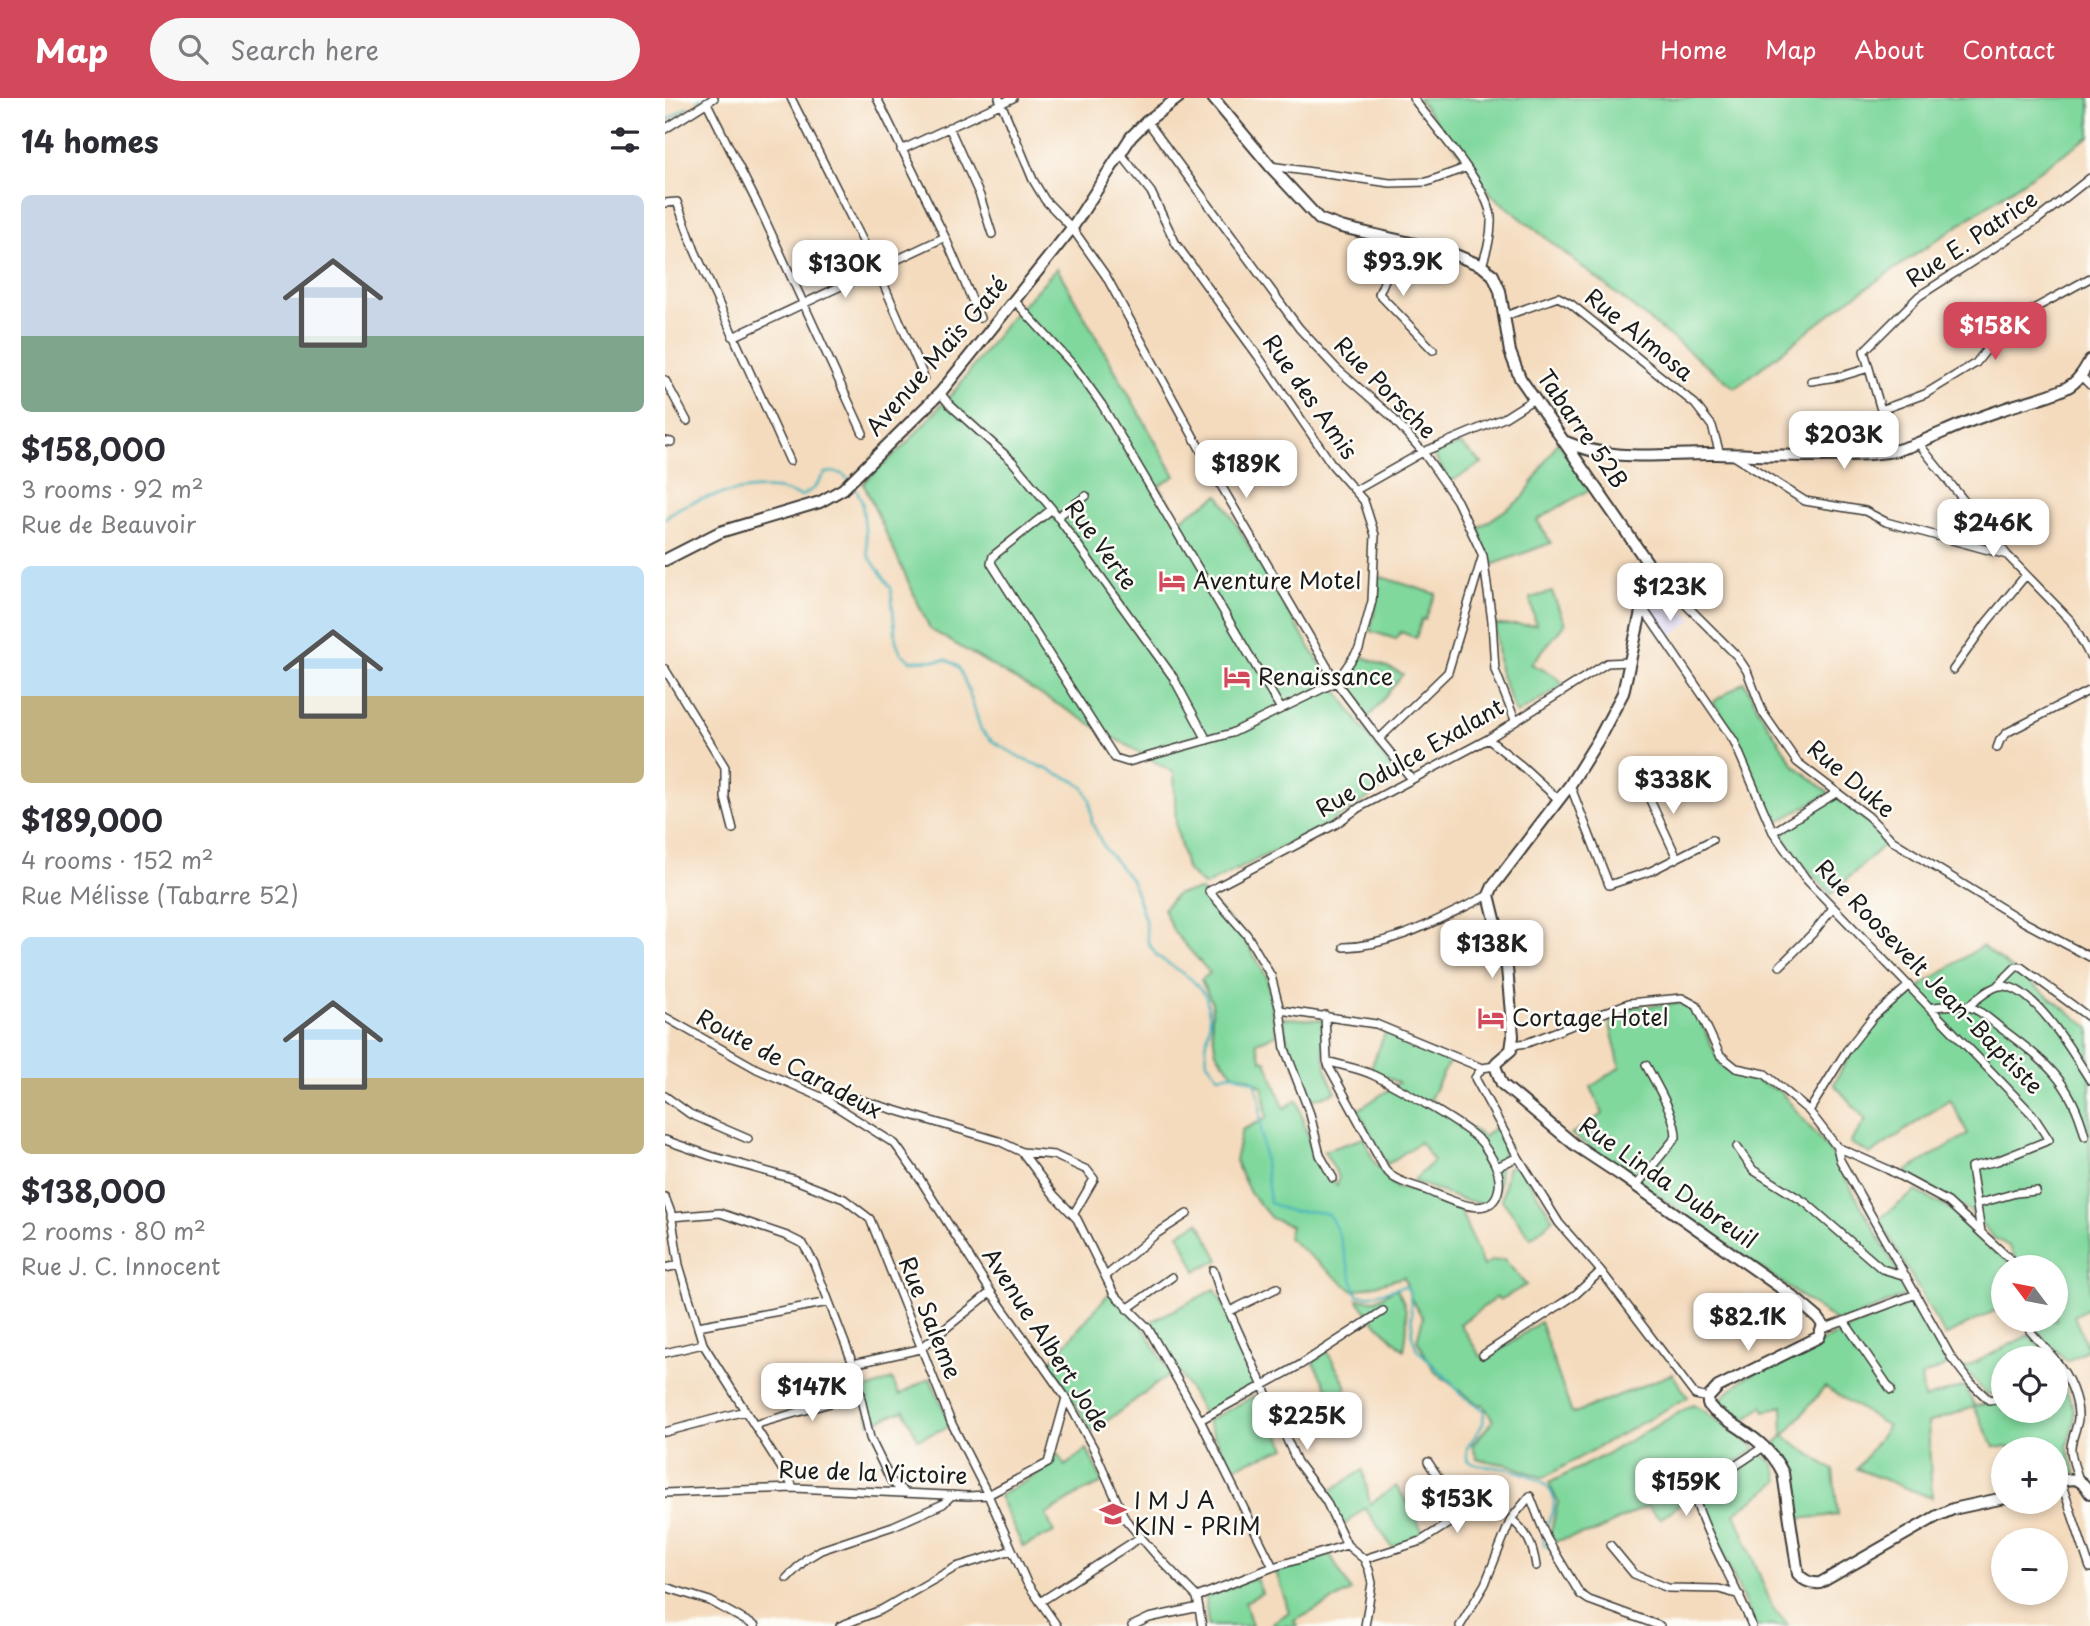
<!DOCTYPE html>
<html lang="en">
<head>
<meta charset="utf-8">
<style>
	body { margin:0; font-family:"Playpen Sans",sans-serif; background:#f7f7f7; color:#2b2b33; height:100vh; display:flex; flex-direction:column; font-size:26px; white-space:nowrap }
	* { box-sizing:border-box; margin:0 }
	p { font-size:23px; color:#7c7c81 }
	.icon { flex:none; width:38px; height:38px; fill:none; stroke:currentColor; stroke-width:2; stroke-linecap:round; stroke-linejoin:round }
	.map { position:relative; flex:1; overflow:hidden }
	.sheet { display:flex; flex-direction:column; background:#fff; width:665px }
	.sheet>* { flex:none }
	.needle { width:46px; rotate:302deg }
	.buttons { position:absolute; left:1326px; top:1157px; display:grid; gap:14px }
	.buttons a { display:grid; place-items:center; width:77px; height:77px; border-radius:50%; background:#fff; box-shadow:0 4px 10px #0003; font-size:35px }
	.price { position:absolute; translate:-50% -60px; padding:0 16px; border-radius:14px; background:#fff; color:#222; font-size:23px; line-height:46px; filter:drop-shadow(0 2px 4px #0008) }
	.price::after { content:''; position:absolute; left:50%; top:42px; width:21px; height:16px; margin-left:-10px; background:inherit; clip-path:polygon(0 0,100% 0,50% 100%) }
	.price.current { background:#d1495b; color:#fff }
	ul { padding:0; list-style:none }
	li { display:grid; align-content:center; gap:14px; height:371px; padding:0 21px }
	li span { display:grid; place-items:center; height:217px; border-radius:10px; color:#555 }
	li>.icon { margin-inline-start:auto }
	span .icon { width:126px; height:126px; fill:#fffc; stroke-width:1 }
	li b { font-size:30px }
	h2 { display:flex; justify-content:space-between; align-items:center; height:84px; padding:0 21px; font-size:30px }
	header { display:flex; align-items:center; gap:42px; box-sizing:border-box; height:98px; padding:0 35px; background:#d1495b; color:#fff }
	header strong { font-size:33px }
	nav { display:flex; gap:38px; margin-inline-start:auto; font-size:24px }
	.search { width:490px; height:63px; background:#f7f7f7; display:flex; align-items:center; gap:18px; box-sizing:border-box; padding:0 24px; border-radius:38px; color:#7c7c81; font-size:26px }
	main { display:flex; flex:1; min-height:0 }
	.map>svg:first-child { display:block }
</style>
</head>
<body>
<header>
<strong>Map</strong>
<div class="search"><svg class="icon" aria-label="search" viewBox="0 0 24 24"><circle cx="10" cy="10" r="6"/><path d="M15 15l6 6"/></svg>Search here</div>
<nav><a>Home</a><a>Map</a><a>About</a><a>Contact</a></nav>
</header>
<main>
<section class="sheet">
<h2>14 homes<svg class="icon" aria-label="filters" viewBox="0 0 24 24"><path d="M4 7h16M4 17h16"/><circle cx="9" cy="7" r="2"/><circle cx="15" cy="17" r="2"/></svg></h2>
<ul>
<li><span style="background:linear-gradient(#c9d6e8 65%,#7fa58c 0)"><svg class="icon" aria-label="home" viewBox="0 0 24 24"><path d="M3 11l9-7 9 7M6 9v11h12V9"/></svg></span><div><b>$158,000</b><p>3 rooms · 92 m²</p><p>Rue de Beauvoir</p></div></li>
<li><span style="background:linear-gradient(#bfe0f5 60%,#c2b280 0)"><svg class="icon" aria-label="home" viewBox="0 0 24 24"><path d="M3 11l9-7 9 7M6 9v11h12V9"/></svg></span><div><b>$189,000</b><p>4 rooms · 152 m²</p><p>Rue Mélisse (Tabarre 52)</p></div></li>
<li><span style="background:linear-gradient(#bfe0f5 65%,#c2b280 0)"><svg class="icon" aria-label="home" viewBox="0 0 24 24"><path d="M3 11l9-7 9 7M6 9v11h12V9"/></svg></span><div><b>$138,000</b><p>2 rooms · 80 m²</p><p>Rue J. C. Innocent</p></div></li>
</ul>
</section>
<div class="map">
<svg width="1425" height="1528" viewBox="0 0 1425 1528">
	<rect width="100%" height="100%" fill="#fdfcf7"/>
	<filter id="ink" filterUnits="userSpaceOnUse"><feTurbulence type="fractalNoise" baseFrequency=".0143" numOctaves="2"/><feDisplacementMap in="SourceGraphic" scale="14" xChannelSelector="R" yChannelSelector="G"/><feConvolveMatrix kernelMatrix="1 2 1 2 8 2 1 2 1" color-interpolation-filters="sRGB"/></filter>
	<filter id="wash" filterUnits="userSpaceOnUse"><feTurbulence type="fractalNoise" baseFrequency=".00686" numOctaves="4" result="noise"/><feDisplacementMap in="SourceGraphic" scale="28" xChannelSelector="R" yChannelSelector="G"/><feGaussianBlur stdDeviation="1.57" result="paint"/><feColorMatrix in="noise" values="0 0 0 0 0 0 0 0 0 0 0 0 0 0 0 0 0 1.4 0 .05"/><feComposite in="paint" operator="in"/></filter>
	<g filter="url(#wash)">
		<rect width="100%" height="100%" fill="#f4dbbe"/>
		<path fill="#ddd5f6" d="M995,486L1028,522L1004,540L981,504L984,490Z"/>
		<path fill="#80d89d" stroke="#4e7a5c" stroke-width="2" d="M753,0H1425V38L1178,206L1070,290L828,98Z
			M392,170L510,378L494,388L514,422L554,397C611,494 666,591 734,680L661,727L539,788L521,771L511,727L509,675L265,531L198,385L240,347L292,290L343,223Z
			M893,343L925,391L872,422L886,445L824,468L814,430L858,400Z
			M795,346L817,365L785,384L768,356Z
			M713,478L771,496L760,522L757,521L751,540L736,534L731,541L705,533L713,499Z
			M887,494L900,526L866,566L889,577L899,587L851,616L834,572L830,527H871L865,500Z
			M696,558L738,576L703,620L678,585Z
			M1079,584L1096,616L1129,667L1164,695L1111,725L1072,640L1048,604Z
			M1170,699L1211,730L1223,743L1166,796L1133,762L1115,733Z
			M535,792L574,832L602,879L611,937L591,944L597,963H601L619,1010L632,1002C641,1031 648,1067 672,1087L674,1079L659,1053L699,1040L709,1064L731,1090L765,1094L794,1109L818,1168L826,1163L840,1162L861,1187L835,1202L832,1199L795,1226L814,1256L821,1262L875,1224L907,1316L1007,1276L1023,1299L878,1380L844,1367L812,1361L807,1347L828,1323L818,1306L814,1307L770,1274L752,1242L758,1220L746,1201L739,1179L688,1193L623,1140L626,1128L606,1120L585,1095L570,1063L577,1032L602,1020L598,990L586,981L567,975L551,954L547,930V904L536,882L545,875L509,834L498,811L512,796Z
			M1317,848L1425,930V1209L1409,1218L1423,1251L1402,1263L1374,1236L1370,1222H1391V1169H1355L1344,1148L1329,1140L1306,1114L1240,1074L1303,1036L1285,1001L1206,1056L1185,1045L1201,1022L1169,986L1187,952L1244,896Z
			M1017,905L1031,913L1056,968L1115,993L1167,1056L1245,1195L1175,1226L906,1036L938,1016L926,989L955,969L943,918L964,909Z
			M617,920L658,922C658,949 657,971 671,994L644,1003L626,957Z
			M721,933L746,946L785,962L765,1001L819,1039L831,1028L845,1050L837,1058L832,1098L823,1107L795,1101L748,1083L769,1063L755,1044L723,1066L718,1060L693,1012L734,985L705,972Z
			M852,1065L888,1121L866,1140L837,1102L842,1070Z
			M1251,1093L1290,1114L1346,1166L1347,1169H1339V1208L1280,1238L1214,1121Z
			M534,1124L554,1162L531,1173L514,1136Z
			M731,1190C745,1209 743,1229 739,1252L706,1220L692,1201L711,1202Z
			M550,1191L572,1233L593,1286L539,1317L485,1224Z
			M446,1193L480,1232L505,1276L427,1334L385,1264Z
			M1246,1202L1284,1266L1256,1279L1259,1301L1299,1288L1310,1308L1339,1303V1312H1391V1277L1394,1276L1409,1311V1324L1402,1348L1411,1377L1391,1384V1351L1329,1349L1309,1309L1263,1325L1267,1400L1192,1371L1223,1328L1160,1289L1119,1338L1168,1372L1173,1417L1132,1421L1122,1363L1107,1349L1118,1338L1117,1308L1100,1313L1097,1308L1077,1325L1052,1309V1304L1079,1280Z
			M1364,1237L1385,1260H1339V1296H1321L1299,1270Z
			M662,1253L682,1289L671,1307L648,1264Z
			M265,1280L286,1328L253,1341L239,1312L205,1326L198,1293L227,1281L234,1297Z
			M595,1295L621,1350L566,1370L542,1323Z
			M1029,1306L1091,1350L995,1421L982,1408L932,1433L883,1445L893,1404L884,1385L936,1359Z
			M422,1351L438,1385L415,1395L381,1417L389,1434L358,1449L334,1398L382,1371L392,1355L400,1368Z
			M1097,1356L1109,1366L1114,1383L1070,1415L1108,1511L1124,1528H1090L1035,1402L1038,1393Z
			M698,1372L705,1406L731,1388L744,1407L760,1438L727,1449L700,1410L677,1429L660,1396Z
			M665,1456L686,1493L629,1523L633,1528H609L607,1525L624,1514L611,1474L644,1465Z
			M591,1480L597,1495L580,1504L587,1528H543L540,1499Z"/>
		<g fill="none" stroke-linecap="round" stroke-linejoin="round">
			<path stroke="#43b3bb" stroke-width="2.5" d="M33,2L36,0
				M0,24L23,9
				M189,387L197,403L203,457L226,490L231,543L236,555L246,563L281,562L290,566L294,570L303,591L316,632L327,643L358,661L410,683L419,690L425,702L427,725L440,751L467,783L480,822L483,844L492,858L526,881L541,898L545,921L541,949L542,964L553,978L569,976L590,984L595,1003L596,1034L605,1104C633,1122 638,1107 664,1117L673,1134L692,1197C705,1201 726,1190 741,1188L745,1196L748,1241L752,1251L787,1285L795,1296L819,1312L818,1326L802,1350V1362C812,1369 817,1367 829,1369C848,1371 887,1380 889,1403C890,1412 884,1422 880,1430
				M0,421C18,400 83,388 110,391C119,392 128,396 137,398L149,390L160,375C170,373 177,374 184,382
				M878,1436L879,1447L885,1450
				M923,1503L925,1506L945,1513"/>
		</g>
	</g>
	<g filter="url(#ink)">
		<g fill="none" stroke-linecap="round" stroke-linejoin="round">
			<g stroke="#3c3934" stroke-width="10">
				<path id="street" d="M126,0L212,171L259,279
					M212,0L280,139L315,220
					M334,0L368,82L380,102L407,130L441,178L540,360L671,584L714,641L747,681
					M748,0C768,27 823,88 826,119C827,136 822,152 817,168
					M42,5L95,111L198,335
					M482,23L634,230L671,270L725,317L758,354L792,403L818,458L827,523L830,572L850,622
					M284,29L315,98L327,136
					M0,31L49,0
					M236,52L348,0
					M605,68L725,85L762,84L800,70
					M0,105L12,104L30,153L125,363
					M736,143L714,196L768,252
					M349,202L409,268L437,307L616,611
					M840,218L893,199L906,206L1030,306L1047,328L1055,356
					M68,239L280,139
					M1416,278L1425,287
					M0,282L22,323
					M1146,283L1177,278L1204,270
					M275,295L285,307L347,363L387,411L508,579L542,642
					M1216,312L1260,296L1311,265L1337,232L1361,215L1425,180
					M0,343L6,344
					M1254,346L1342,457L1406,523L1425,558
					M1222,354L1216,312L1199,253L1254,198L1372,122L1425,80
					M1069,358L1140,403L1200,413L1221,424L1342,457
					M691,392L758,354L839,320L869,301
					M387,411L328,458L326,465L450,660L463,664L567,635L671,584L694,551L707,503L710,437L699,403L668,368L593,258L511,146L486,94L456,56
					M392,419L421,398
					M983,469L1072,558L1082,573L1098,615L1132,664L1203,718L1228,743L1359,824L1425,859
					M977,509L1069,643L1108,734L1141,781L1367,1016L1384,1042L1332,1063L1306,1069L1316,1134
					M0,571L60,669V700L68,731
					M1288,572L1322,524L1361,477
					M714,641L783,574L817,460
					M823,641L858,669L894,702
					M1332,650L1335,642L1343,634L1425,592
					M905,687L944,787L986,773L1047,742
					M979,689L1012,760
					M1108,734L1171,695
					M679,849C730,848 779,818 824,797
					M1115,868L1149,834L1168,810
					M1332,888L1351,869H1356L1425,920
					M1303,908C1312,902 1325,889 1335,888C1368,885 1409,957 1425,982
					M1264,910C1276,908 1289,906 1301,908C1315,911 1326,923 1337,931C1381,964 1406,983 1420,1038
					M615,912L711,926L817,970
					M660,917L662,963L664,969L720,1071L728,1079C739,1086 751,1088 763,1093C783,1101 829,1126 834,1089C836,1072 826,1058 817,1045C804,1029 729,987 708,977C694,970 677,968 662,963
					M0,919L92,971L156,999L230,1046L255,1081L326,1194L401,1300L429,1351L460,1421L492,1458L532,1499L537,1528
					M848,947L862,945L964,905L1017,900L1032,908L1055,957L1071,970L1100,976L1144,1013L1172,1049L1222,1071L1283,1104L1349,1165L1350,1169
					M830,968L817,970L810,980L853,1059L894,1125L936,1173L1030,1297L1043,1300
					M0,998L25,1016L83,1041
					M157,999L174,997L189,1000L334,1043L357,1054L389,1057L422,1072L429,1081L408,1117
					M1144,1013L1182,952L1208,919L1243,888
					M0,1042L46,1058L125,1080L179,1101L205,1121L286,1324L323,1397L362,1485L392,1528
					M1072,1049L1088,1072L1141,1105L1217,1171L1241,1178
					M1172,1049L1175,1062L1286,1259L1306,1285L1324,1302L1339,1300
					M357,1054L389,1097L412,1121L449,1196L483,1230L535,1322L608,1469
					M832,1069L853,1059
					M668,1080L655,1057L645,1016L620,951L615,912L606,878L582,837L544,793L671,726L695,709L823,641L942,565L965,564
					M971,1088L1011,1039C1011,1018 991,986 981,967
					M0,1099L6,1115L14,1167L38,1246L129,1390
					M1312,1106L1351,1095L1371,1093
					M6,1119L55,1115L122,1138L138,1146L149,1165L188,1266L205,1340L226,1383L239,1394
					M0,1170L14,1167
					M548,1172L555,1193L632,1364L661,1403L682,1447L699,1461L704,1472L707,1485L700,1528
					M441,1178L491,1136L522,1116
					M462,1211L507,1179
					M565,1213L612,1190
					M1362,1222L1365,1233L1389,1260
					M1179,1223L1226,1292
					M33,1228L164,1204
					M1158,1231L1251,1196
					M0,1255L38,1246
					M818,1257L910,1197L936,1173
					M1391,1263C1403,1277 1414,1302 1413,1321C1412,1330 1407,1339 1406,1349C1405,1359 1411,1372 1414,1382
					M188,1266L255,1251L326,1194
					M535,1322L635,1267L718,1213
					M89,1327L196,1296
					M0,1334L80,1313
					M1396,1384L1425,1470
					M0,1395L129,1390L303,1398L323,1397L383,1365L401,1300
					M846,1421C862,1434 868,1447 871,1468
					M945,1447L969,1476L1003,1490L1054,1491L1075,1497
					M699,1461L756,1443L795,1418L791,1406L763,1364
					M122,1480L141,1461L156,1452L228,1428L278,1406L287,1397
					M0,1489L45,1503L90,1528
					M532,1499L608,1469L682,1447
					M375,1504L476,1439
					M175,1528L216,1512L291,1469L347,1452
					M467,1528L484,1520L534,1509
					M795,1528L820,1486L846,1421L865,1398L881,1439L915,1496L924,1502L995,1528
					M1087,1528C1070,1484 1043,1443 1029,1398L1039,1389L1100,1348"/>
			</g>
			<g stroke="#3c3934" stroke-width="14">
				<path id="secondary" d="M548,0L605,68L654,121L676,129L781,153L817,168L828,177L835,193L845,254L855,280L982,464L977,509L958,595L933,642L905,687L828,788L824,797L842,870L848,938L846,952L832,964L830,968L837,986L910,1047L957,1078L1126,1197L1153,1220L1158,1227L1154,1239L1053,1289L1043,1300V1306L1049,1313C1076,1332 1103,1344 1118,1375L1133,1476C1139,1483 1146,1486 1155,1485L1272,1418L1288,1411L1339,1400
					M901,344C949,365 1001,355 1052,356C1109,357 1165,361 1222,354C1244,351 1261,341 1281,333C1299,325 1318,318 1336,312C1357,304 1381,300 1401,290C1413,284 1419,273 1425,262
					M0,462L55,434L155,404L178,391L275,295L407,130L466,39L482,23L513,0
					M1391,1385C1407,1379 1416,1379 1425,1395"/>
			</g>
			<use href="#street" stroke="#fff" stroke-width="7"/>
			<use href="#secondary" stroke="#fff" stroke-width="10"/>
		</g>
	</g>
	<defs>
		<g id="hotel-bare" transform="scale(2.1)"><path d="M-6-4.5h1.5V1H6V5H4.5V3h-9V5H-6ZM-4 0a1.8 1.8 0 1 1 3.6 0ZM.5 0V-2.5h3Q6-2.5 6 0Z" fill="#d1495b" stroke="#fdfcf7" stroke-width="2.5" paint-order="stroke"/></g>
		<g id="school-bare" transform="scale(2.1)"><path d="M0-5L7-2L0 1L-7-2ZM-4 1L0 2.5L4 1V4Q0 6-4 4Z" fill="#d1495b" stroke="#fdfcf7" stroke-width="2.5" paint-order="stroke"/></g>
	</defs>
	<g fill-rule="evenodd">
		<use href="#hotel-bare" x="507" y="483"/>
		<use href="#hotel-bare" x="572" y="579"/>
		<use href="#hotel-bare" x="826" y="920"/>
		<use href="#school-bare" x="448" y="1416"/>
	</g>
	<g text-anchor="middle" stroke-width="5" stroke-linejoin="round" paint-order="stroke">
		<g font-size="23" fill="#1c1c1c" stroke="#fdfcf7">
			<text transform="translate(1307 141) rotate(-34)" y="8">Rue E. Patrice</text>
			<text transform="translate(974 237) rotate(39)" y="8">Rue Almosa</text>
			<text transform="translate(272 258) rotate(-49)" y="8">Avenue Maïs Gaté</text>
			<text transform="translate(720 290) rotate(45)" y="8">Rue Porsche</text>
			<text transform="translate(645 299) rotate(55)" y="8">Rue des Amis</text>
			<text transform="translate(917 331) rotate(55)" y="8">Tabarre 52B</text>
			<text transform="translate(436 447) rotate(54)" y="8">Rue Verte</text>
			<text transform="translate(745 660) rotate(-30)" y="8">Rue Odulce Exalant</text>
			<text transform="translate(1186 681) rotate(40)" y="8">Rue Duke</text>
			<text transform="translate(1264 879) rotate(46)" y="8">Rue Roosevelt Jean-Baptiste</text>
			<text transform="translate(124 966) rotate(28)" y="8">Route de Caradeux</text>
			<text transform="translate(1003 1085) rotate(35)" y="8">Rue Linda Dubreuil</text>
			<text transform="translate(265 1220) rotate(68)" y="8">Rue Saleme</text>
			<text transform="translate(381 1242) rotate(57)" y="8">Avenue Albert Jode</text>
			<text transform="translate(208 1375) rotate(2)" y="8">Rue de la Victoire</text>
		</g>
		<g font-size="23" fill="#1c1c1c" stroke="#fdfcf7" text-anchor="start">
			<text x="528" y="491">Aventure Motel</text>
			<text x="593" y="587">Renaissance</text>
			<text x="847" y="928">Cortage Hotel</text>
			<text x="469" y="1411">I M J A<tspan x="469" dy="26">KIN - PRIM</tspan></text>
		</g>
	</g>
</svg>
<div class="buttons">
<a><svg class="needle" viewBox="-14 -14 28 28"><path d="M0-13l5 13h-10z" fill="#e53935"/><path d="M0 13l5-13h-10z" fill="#7c7c81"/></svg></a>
<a><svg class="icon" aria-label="locate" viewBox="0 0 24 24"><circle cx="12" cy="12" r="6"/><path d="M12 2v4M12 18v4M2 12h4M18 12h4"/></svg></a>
<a>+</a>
<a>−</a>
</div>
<b class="price" style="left:738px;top:200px">$93.9K</b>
<b class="price" style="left:180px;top:202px">$130K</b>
<b class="price current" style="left:1330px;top:264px">$158K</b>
<b class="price" style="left:1179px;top:373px">$203K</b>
<b class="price" style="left:581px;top:402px">$189K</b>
<b class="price" style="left:1328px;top:461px">$246K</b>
<b class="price" style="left:1005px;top:525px">$123K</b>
<b class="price" style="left:1008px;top:718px">$338K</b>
<b class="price" style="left:827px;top:882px">$138K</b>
<b class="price" style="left:1083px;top:1255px">$82.1K</b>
<b class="price" style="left:147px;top:1325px">$147K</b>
<b class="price" style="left:642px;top:1354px">$225K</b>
<b class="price" style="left:1021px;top:1420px">$159K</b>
<b class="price" style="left:792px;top:1437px">$153K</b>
</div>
</main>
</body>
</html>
